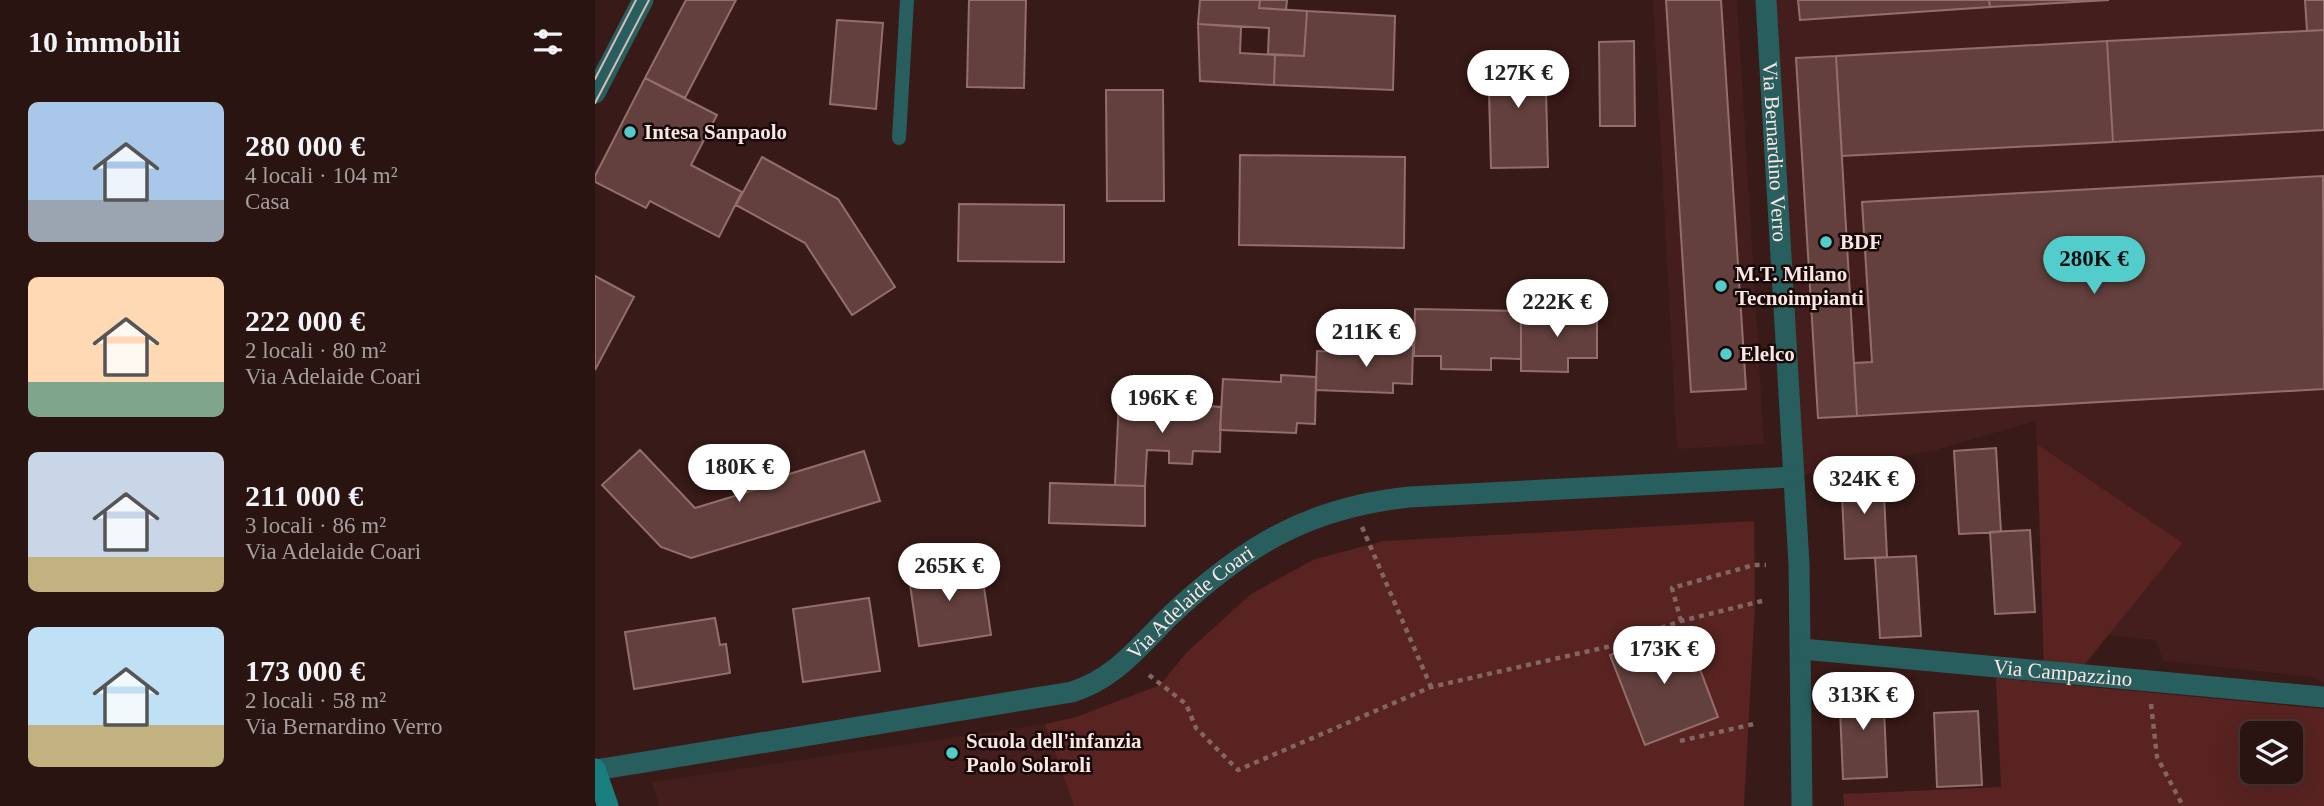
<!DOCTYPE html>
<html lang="it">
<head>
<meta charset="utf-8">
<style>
	body { margin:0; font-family:Georgia,serif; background:#321d1b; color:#f1f3f6; height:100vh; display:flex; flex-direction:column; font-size:26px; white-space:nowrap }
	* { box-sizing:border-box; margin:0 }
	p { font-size:23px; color:#a59e9f }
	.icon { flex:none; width:38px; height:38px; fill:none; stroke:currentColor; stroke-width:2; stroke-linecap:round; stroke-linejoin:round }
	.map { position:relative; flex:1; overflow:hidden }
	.sheet { display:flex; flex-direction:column; background:#2a1412; width:595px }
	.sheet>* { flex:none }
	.fabs { position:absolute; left:1645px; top:721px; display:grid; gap:14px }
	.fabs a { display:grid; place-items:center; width:63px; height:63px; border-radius:10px; background:#2a1412; box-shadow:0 7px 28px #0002,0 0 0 2px #463332; font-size:35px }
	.price { position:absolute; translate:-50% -60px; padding:0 16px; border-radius:24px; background:#fff; color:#222; font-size:23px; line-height:46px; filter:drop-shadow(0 2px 4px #0008) }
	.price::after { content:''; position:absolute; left:50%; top:42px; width:21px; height:16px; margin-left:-10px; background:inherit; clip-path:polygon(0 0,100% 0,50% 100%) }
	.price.on { background:#52cdcc; color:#111 }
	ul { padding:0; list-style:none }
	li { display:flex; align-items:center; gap:21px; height:175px; padding:0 28px }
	li span { display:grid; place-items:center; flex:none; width:196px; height:140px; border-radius:10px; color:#555 }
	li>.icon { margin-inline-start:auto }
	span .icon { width:84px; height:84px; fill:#fffc; stroke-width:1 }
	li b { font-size:30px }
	h2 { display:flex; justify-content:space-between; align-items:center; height:84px; padding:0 28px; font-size:30px }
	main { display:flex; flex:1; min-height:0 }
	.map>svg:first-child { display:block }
</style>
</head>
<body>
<main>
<section class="sheet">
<h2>10 immobili<svg class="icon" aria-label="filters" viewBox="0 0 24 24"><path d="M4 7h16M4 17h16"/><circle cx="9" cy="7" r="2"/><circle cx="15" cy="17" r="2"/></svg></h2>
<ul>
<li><span style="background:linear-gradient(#a9c7e8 70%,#9aa5b1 0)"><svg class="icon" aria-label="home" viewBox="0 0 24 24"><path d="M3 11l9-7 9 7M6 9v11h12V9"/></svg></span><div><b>280 000 €</b><p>4 locali · 104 m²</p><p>Casa</p></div></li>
<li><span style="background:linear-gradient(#ffd9b3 75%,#7fa58c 0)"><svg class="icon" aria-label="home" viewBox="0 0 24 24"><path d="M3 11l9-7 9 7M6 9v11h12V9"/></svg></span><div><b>222 000 €</b><p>2 locali · 80 m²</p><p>Via Adelaide Coari</p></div></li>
<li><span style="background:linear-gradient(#c9d6e8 75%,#c2b280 0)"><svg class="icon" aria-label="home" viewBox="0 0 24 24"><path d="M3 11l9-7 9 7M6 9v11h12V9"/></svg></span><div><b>211 000 €</b><p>3 locali · 86 m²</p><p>Via Adelaide Coari</p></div></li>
<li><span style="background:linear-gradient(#bfe0f5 70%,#c2b280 0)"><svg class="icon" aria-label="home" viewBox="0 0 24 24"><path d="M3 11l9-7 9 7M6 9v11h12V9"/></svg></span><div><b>173 000 €</b><p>2 locali · 58 m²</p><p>Via Bernardino Verro</p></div></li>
</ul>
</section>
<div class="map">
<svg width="1729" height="806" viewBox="0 0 1729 806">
	<rect width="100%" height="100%" fill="#381a18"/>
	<path fill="#441e1c" d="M1058,0H1142L1169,444L1082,449Z
		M1171,0H1729V684L1719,677L1568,661L1561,640L1512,635L1588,543L1442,444L1440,421L1344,449L1198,477Z
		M450,724L479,806H64L57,782Z"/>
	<path fill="#582321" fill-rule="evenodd" d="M1442,444L1588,543L1486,669L1449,671Z
		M1159,521L1160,605L1149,806H479L450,724L481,717L565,685L592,652L656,594L720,559L789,541Z
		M1401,678L1729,709V806H1249L1248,794L1406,787ZM1657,733H1696V772H1657Z"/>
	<path fill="#63403d" stroke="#946e6a" stroke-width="2" d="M91,0H141L90,98L50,78Z
		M374,0H431L429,88L372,87Z
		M605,0H665L664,8L712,11L709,56L673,54L674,28L603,24Z
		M665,0H692L691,10L664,8Z
		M1071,0H1126L1151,389L1096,392Z
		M1203,0H1394L1395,7L1205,20Z
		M1394,0H1514L1395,7Z
		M1710,0H1729V30L1712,31Z
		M712,11L800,16L798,90L679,85L680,55L709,56Z
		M242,20L288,23L281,109L235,104Z
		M603,24L646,27L645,53L680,55L679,85L605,81Z
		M1729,30V130L1518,142L1512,41Z
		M1039,41L1040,126H1005L1004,42Z
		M1512,41L1518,142L1247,156L1241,56Z
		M950,52L953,167L896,168L893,53Z
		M1241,56L1262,416L1223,418L1201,58Z
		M50,78L122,115L96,165L147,192L124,237L55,201L51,208L0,182V176Z
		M511,90H568L569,201H512Z
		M645,155L810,157L809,248L644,245Z
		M167,157L243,199L300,287L257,315L210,243L141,205Z
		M1728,176L1729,389L1262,416L1259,363L1277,362L1267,202Z
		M364,204L469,205V262L363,261Z
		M0,276L39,297L0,370Z
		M820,309L926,311V359L896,358V370L846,369V356H819Z
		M926,311L1002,312V358H973V372L926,371Z
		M773,342L818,345L817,384L798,383V393L721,390L722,351L773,353Z
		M686,375L721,377L720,424L702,423L701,433L625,430L628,379L686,382Z
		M524,399L626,407L625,452L598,451L597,464L574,463V451L552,450L550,486L520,485Z
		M1401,448L1406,532L1364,534L1359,451Z
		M45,450L100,508L179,484L178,479L269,451L285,501L96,558L66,547L7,485Z
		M1288,473L1292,557L1250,559L1246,475Z
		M455,483L550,486V526L454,523Z
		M1435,530L1440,612L1400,614L1395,532Z
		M1321,556L1326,636L1285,638L1280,558Z
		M385,560L396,635L324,646L313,571Z
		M274,598L285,671L208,682L198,609Z
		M120,618L125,645L131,644L135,673L39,689L30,632Z
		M1089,627L1123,717L1050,745L1015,655Z
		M1288,685L1292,777L1248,779L1244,686Z
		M1383,711L1387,785L1342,787L1339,713Z"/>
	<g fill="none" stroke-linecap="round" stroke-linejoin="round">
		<path stroke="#816663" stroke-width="4.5" stroke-dasharray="5 5" stroke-linecap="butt" d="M767,527L836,687
			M1086,621L1077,588L1159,565H1171
			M554,675L591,704L601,728L643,770L836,687L1012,647L1086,621L1171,600
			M1556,704L1562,757L1588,806
			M1085,741L1163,723"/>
		<path stroke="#285e5e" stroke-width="14" d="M304,138L312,0"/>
		<g stroke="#285e5e" stroke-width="21">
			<path id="s1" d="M1171,0L1204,564L1207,806"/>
			<path id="s2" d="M1207,649L1729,697"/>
			<path id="s3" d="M1,770L477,692C521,678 544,646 576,615C650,546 712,508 814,497L1198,477"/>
		</g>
		<path stroke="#285e5e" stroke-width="21" d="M0,93L48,0"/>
		<path stroke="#197f7e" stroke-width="21" d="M0,769L13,806"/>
		<path stroke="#d3bcb9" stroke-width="2" d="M0,79L41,0
			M0,103L54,0"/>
	</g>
	<g fill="#52cdcc" stroke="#170908" stroke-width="2.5">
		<circle cx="35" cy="132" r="7"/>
		<circle cx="1231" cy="242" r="7"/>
		<circle cx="1126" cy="286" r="7"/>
		<circle cx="1131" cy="354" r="7"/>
		<circle cx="357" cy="753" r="7"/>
	</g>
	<g text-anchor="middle" stroke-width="5" stroke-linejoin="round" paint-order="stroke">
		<g font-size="21" font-weight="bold" fill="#fce6e3" stroke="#170908" text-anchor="start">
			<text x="49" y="139">Intesa Sanpaolo</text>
			<text x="1245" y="249">BDF</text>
			<text x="1140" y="281">M.T. Milano<tspan x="1140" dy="24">Tecnoimpianti</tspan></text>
			<text x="1145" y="361">Elelco</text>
			<text x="371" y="748">Scuola dell'infanzia<tspan x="371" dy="24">Paolo Solaroli</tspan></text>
		</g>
		<g font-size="21" fill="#fce6e3" stroke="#170908">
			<text dy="7" stroke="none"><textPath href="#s1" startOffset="152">Via Bernardino Verro</textPath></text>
			<text dy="7" stroke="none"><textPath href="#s3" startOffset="632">Via Adelaide Coari</textPath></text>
			<text dy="7" stroke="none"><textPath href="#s2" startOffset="262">Via Campazzino</textPath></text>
		</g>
	</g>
</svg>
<div class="fabs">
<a><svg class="icon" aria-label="layers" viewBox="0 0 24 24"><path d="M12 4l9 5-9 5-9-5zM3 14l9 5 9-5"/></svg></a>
</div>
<b class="price" style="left:923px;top:110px">127K €</b>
<b class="price on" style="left:1499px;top:296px">280K €</b>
<b class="price" style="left:962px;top:339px">222K €</b>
<b class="price" style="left:771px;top:369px">211K €</b>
<b class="price" style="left:567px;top:435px">196K €</b>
<b class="price" style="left:144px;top:504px">180K €</b>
<b class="price" style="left:1269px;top:516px">324K €</b>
<b class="price" style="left:354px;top:603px">265K €</b>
<b class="price" style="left:1069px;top:686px">173K €</b>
<b class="price" style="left:1268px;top:732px">313K €</b>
</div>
</main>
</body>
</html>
